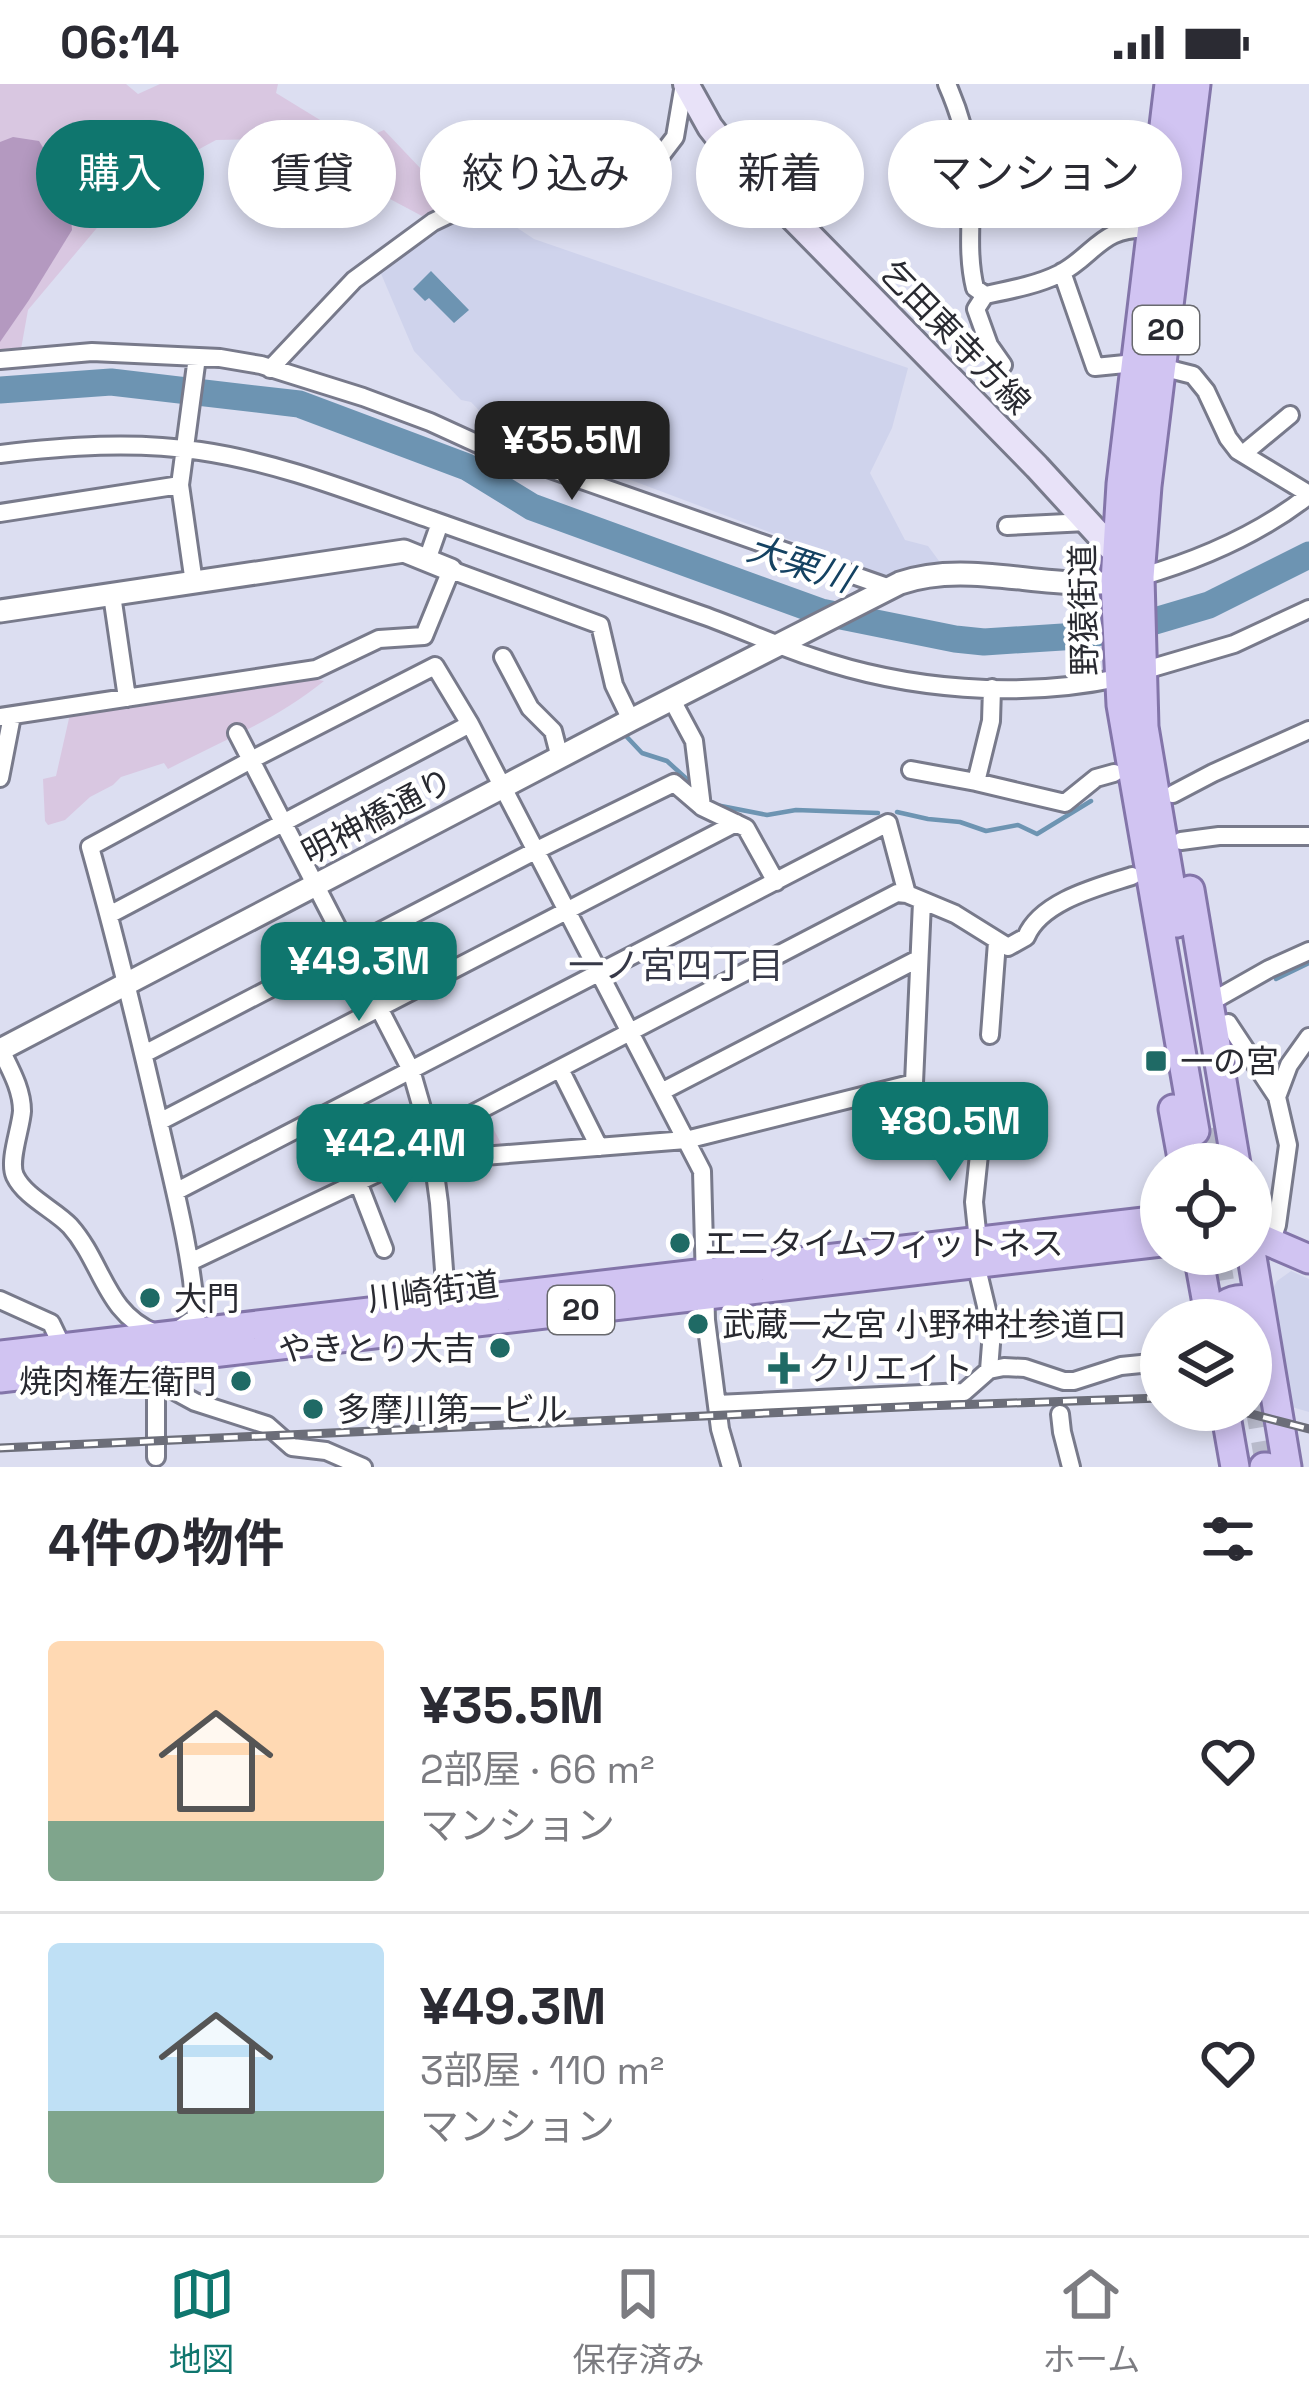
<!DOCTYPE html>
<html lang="ja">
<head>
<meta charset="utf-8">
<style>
	body { margin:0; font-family:"Space Grotesk","Noto Sans JP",sans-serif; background:#f2f2f3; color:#2b2b33; height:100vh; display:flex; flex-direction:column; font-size:45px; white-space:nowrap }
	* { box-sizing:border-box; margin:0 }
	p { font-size:39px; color:#7c7c81 }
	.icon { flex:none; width:66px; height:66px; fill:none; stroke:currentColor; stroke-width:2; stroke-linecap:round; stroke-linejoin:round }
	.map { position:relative; height:1383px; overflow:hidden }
	.panel { display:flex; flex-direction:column; background:#fff; flex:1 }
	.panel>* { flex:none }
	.hud { position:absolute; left:36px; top:36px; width:1239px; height:108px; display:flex; gap:24px }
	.fabs { position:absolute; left:1140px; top:1059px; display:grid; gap:24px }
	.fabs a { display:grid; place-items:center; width:132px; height:132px; border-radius:50%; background:#fff; box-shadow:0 6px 18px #0003; font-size:60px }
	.price { position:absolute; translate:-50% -102px; padding:0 27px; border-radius:24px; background:#0f766e; color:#fff; font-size:39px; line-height:78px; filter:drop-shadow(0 3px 6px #0008) }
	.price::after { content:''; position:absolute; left:50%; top:72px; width:36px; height:27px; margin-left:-18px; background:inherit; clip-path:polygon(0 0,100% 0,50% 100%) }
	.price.selected { background:#222; color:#fff }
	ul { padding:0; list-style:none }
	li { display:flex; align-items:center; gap:36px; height:300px; padding:0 48px }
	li+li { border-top:3px solid #e1e1e2 }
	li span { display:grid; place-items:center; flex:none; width:336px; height:240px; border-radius:12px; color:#555 }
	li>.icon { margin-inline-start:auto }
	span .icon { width:144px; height:144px; fill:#fffc; stroke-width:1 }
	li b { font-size:51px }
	h2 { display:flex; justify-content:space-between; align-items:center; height:144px; padding:0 48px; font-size:51px }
	.chip { padding:0 42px; border-radius:54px; background:#fff; box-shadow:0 6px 18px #0003; font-size:42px; line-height:108px }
	.chip.selected { background:#0f766e; color:#fff }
	.status { display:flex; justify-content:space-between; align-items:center; height:84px; padding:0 60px; background:#fff; direction:ltr }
	.status svg { height:33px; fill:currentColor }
	.menu { display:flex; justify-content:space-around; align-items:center; height:168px; border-top:3px solid #e1e1e2; background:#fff; font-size:33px; color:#7c7c81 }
	.menu a { display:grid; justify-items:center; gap:6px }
	.menu .selected { color:#0f766e }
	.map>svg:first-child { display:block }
</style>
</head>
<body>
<div class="status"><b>06:14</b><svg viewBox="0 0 49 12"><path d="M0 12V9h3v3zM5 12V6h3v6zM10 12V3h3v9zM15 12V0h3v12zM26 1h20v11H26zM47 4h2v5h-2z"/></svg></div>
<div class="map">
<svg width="1309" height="1383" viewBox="0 0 1309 1383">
	<rect width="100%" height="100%" fill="#dcdef1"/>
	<path fill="#cfd3ec" d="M495,129L534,155L908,284L892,344L870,389L905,456L928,462L942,481L918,482L886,492L498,346L471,318L461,316L414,267L379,185L448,137L470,130Z
		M1291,1187L1309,1195V1328L1285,1321L1267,1216L1277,1197Z"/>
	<path fill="#d9c7e1" d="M0,0H126L138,10L160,0H278L276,9L356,58L384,46L422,86L439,75L456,114L422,132L277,55L216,56L133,101L28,226L21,265L0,269Z
		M302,593L324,597C276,636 222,657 168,685L164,679L121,693L113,701L90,713L65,736L48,741L45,737L43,695L56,692L70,630Z
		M481,1032L487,1033L502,1061L499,1066L446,1070L436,1063L441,1054Z"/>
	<path fill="#b499c0" d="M13,53L39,57L69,106L72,146L29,216L0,258V58Z"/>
	<path fill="#6d94b2" d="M431,187L469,226L454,239L429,214L425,217L413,205Z"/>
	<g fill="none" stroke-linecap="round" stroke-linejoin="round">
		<path stroke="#6d94b2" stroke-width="4.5" d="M626,652L642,669L667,677L689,697
			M716,721L767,731L796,726L878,729
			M897,728L928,735L960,738L986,747L1018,741L1037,750L1091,717
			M1276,895L1309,879"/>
		<path stroke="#6d94b2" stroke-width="27" d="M0,306L111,298L299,320L467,383L532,423L821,528L955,555L984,558L1078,552L1138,542L1209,521L1309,471"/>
		<path stroke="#b8bacb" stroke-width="27" stroke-dasharray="27 14" stroke-linecap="butt" d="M1212,1044L1218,1080
			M1216,1170L1227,1236
			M1251,1276L1269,1383"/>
		<g stroke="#787a8b" stroke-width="22">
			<path id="minor" d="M947,0C958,25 967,54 970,82C974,123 965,163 975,204L985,211C1009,206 1037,201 1059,190C1096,171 1100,141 1152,145
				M1062,188L1095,283L1135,279
				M985,211L976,225L989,261L1003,281
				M0,276L92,268L220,274L261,281L363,313L430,338L476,359L890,504
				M1161,283L1193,291L1206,307L1228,354L1238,367L1309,410
				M270,285L354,196L433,138L456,127L480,124L531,132L555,130L571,124L662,70L675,53L684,0
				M0,370C66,362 134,357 200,367C282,379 357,410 435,437C524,468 613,499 702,531C739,544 775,561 812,573C907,606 1020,615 1118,594
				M1243,370L1290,331
				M0,429L180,401
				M1007,442L1087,438
				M427,476L440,439
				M1140,493C1199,476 1261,449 1309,411
				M194,499L180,401L197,273
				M112,511L127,614
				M503,573L530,624L553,647L560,674
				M1142,587L1234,560L1309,525
				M672,616L694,657L702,723L746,744L776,798
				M0,633L316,585L379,555L424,552L451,486L600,541L614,601L631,636
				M237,649L411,986L430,1052L439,1119L447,1226
				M911,686L976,698L991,637L992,604
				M0,694L12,632
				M976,698L1065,719L1096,694L1114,689
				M1173,710L1213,689L1309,646
				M1181,757L1219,752H1309
				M109,831L470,640
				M1209,919L1269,885L1309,867
				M1213,942L1228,939L1277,1013
				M990,951L997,858
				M1,966C10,985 22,1005 22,1027C21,1044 8,1077 15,1092C25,1113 55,1126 70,1142C103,1179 105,1229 155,1249
				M144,970L535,767L674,699L702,723
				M560,985L599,1063
				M661,1008L918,875
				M159,1038L736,739
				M430,1052L897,809L907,810
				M432,1076L686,1056L914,999L922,818
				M358,1098L384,1165
				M177,1107L888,739L907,810L955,830L1008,863L1026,853C1041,817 1098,803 1132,792
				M978,1157L974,1118L982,1042
				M1271,1158L1277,1141L1288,1061L1277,1013L1289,981L1309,953
				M190,1178L430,1064
				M976,1180L992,1247L989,1286
				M0,1216L51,1239L63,1264
				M179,1245L196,1233C191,1165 173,1100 158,1033C137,942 115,852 90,763L251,676L435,582L470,640L702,1087L706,1236L720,1345L731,1383
				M162,1300L195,1318L267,1341L292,1363L326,1367L363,1383
				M717,1320L964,1308L989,1286L1004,1283L1025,1284L1064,1297H1074L1121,1282L1161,1278
				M1060,1330L1062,1348L1071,1383
				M156,1373V1312L162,1300L160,1289"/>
		</g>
		<g stroke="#787a8b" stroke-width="27">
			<path id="tertiary" d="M0,527L404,467L451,486
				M0,966L631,636L900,499C971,474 1053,510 1128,496"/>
		</g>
		<g stroke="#787a8b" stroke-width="30">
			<path id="secondary" d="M686,0L710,43L736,76L1037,383L1125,479"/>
		</g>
		<g stroke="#8375a9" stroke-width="33">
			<path id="primary" d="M1169,0L1121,400L1115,498L1121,621L1195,1047
				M1190,806L1236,1080
				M1177,839L1144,643L1140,493L1147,402L1196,0
				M1173,1025L1183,1080
				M1251,1150L1309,1175
				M1251,1167L1287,1383
				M1198,1170L1210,1236
				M1209,1233C1225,1218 1241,1208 1260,1223
				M0,1271L1161,1136
				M0,1294L1161,1158
				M1225,1326L1235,1383
				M1264,1383H1266"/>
		</g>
		<use href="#minor" stroke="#fff" stroke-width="16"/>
		<use href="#tertiary" stroke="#fff" stroke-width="21"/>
		<use href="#secondary" stroke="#e8e2f8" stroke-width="24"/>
		<use href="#primary" stroke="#d1c4f2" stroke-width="27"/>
		<g stroke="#6c6e79" stroke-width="9">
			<path id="rail" d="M1236,1326L1309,1345
				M0,1364L924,1322L1161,1314"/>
		</g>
		<use href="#rail" stroke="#fff" stroke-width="4.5" stroke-dasharray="14" stroke-linecap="butt"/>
	</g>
	<g fill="#1f6a65" stroke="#fff" stroke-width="4.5">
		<rect x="1144" y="965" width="24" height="24" rx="6"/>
		<circle cx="680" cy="1159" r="12"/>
		<circle cx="150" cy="1214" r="12"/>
		<circle cx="698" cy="1240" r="12"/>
		<circle cx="500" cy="1264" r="12"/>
		<path d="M778 1266h12v12h12v12h-12v12h-12v-12h-12v-12h12z"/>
		<circle cx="241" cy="1297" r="12"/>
		<circle cx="313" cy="1325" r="12"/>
	</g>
	<g text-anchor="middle" stroke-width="9" stroke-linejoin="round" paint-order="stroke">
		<g fill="#fff" stroke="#696a6f" stroke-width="3">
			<rect x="1133" y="222" width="66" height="48" rx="9"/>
			<rect x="548" y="1202" width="66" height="48" rx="9"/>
		</g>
		<g font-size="30" font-weight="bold" fill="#292a31">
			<text x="1166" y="256">20</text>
			<text x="581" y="1236">20</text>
		</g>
		<g font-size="33" fill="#292a31" stroke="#fff">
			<text transform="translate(956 253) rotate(46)" y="12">乞田東寺方線</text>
			<text transform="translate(1083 526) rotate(-91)" y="12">野猿街道</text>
			<text transform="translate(377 732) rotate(-28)" y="12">明神橋通り</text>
			<text transform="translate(433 1207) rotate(-7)" y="12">川崎街道</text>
		</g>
		<g font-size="33" fill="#292a31" stroke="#fff" text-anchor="start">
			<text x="1180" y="989">一の宮</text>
			<text x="704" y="1171">エニタイムフィットネス</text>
			<text x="174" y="1226">大門</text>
			<text x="722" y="1252">武蔵一之宮 小野神社参道口</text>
			<text x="476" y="1276" text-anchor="end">やきとり大吉</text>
			<text x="808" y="1296">クリエイト</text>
			<text x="217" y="1309" text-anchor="end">焼肉権左衛門</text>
			<text x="337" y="1337">多摩川第一ビル</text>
		</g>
		<g font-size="36" font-style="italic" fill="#144262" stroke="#fff">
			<text transform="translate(800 479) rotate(18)" y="13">大栗川</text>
		</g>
		<g font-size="36" fill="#373948" stroke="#fff">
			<text x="676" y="894">一ノ宮四丁目</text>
		</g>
	</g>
</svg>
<div class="fabs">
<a><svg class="icon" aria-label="locate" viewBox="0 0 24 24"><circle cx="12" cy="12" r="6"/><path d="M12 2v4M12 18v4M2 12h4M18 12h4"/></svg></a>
<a><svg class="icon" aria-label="layers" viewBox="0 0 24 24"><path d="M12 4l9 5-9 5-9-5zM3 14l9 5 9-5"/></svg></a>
</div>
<b class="price selected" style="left:572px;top:419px">¥35.5M</b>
<b class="price" style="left:359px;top:940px">¥49.3M</b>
<b class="price" style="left:950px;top:1100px">¥80.5M</b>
<b class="price" style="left:395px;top:1122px">¥42.4M</b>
<div class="hud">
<a class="chip selected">購入</a>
<a class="chip">賃貸</a>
<a class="chip">絞り込み</a>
<a class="chip">新着</a>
<a class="chip">マンション</a>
</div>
</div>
<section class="panel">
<h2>4件の物件<svg class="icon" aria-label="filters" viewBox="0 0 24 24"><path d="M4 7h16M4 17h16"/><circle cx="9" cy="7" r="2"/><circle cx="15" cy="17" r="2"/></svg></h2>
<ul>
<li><span style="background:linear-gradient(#ffd9b3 75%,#7fa58c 0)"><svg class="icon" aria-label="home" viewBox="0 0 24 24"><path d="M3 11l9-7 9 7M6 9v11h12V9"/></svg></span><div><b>¥35.5M</b><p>2部屋 · 66 m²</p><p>マンション</p></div><svg class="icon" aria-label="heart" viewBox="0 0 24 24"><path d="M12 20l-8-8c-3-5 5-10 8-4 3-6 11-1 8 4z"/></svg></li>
<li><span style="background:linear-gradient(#bfe0f5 70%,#7fa58c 0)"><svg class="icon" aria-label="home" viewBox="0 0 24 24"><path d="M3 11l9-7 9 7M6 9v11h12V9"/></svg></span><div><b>¥49.3M</b><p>3部屋 · 110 m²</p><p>マンション</p></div><svg class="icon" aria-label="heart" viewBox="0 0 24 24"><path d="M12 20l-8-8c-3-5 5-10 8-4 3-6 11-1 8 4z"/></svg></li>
</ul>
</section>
<nav class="menu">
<a class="selected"><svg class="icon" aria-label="map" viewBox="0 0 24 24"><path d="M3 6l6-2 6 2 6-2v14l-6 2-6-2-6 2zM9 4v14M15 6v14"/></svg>地図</a>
<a><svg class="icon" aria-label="saved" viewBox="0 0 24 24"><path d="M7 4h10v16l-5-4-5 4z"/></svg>保存済み</a>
<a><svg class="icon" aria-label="home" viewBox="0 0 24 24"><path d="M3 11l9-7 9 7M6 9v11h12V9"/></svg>ホーム</a>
</nav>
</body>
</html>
